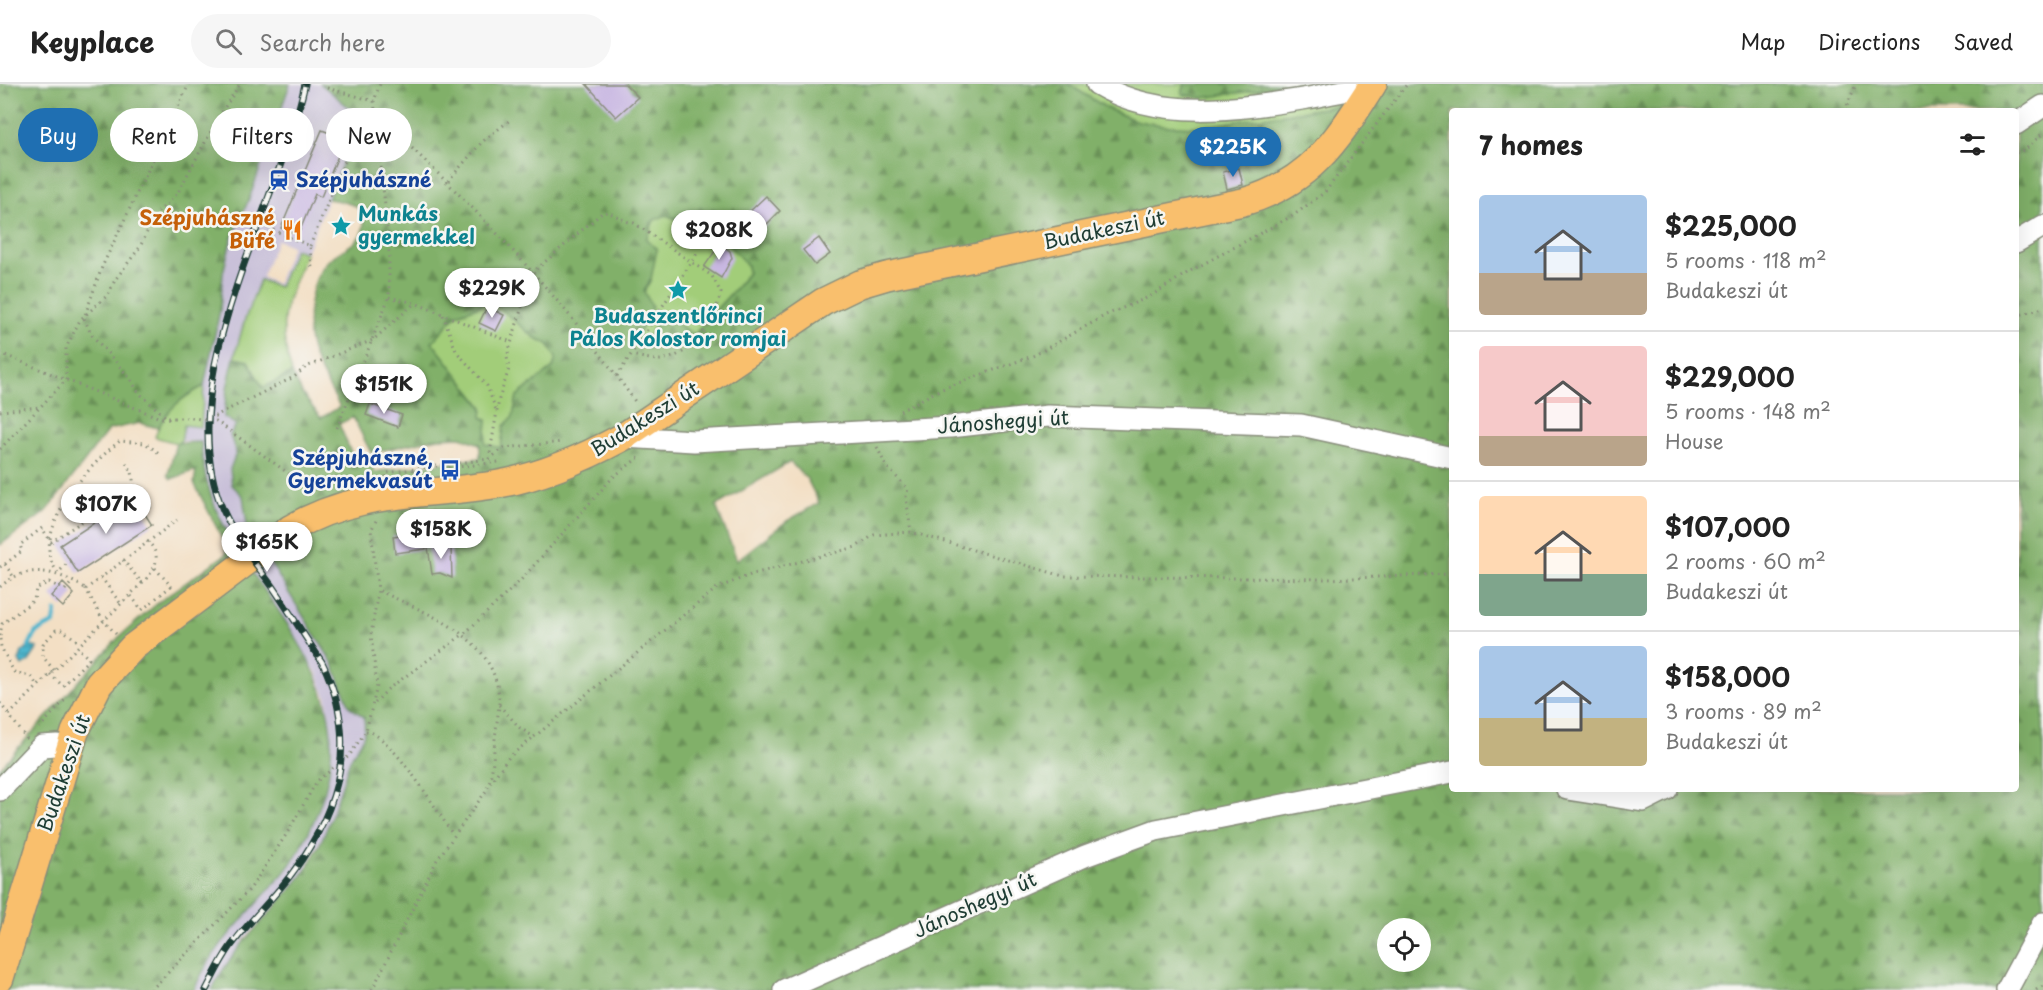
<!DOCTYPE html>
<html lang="en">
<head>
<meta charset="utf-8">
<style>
	body { margin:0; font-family:"Playpen Sans",sans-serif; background:#f6f6f6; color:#222; height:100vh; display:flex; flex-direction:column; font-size:22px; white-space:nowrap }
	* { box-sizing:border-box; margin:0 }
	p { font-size:20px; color:#767676 }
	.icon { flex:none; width:33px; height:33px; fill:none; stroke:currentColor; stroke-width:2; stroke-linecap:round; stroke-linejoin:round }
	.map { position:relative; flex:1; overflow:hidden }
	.drawer { position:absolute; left:1449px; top:24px; width:570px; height:684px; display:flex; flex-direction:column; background:#fff; border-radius:6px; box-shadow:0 6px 24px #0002 }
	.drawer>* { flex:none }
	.guide { position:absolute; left:18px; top:24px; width:570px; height:54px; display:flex; gap:12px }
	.tools { position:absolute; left:1377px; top:834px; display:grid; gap:12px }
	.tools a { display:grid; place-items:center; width:54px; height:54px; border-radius:50%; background:#fff; box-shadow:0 6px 24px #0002; font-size:30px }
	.price { position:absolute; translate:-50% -51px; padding:0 14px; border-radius:21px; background:#fff; color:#222; font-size:20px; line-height:39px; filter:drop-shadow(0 2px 3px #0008) }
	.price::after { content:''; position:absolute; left:50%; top:36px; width:18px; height:14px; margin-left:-9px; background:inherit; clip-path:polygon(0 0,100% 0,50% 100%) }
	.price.active { background:#1f6fb2; color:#fff }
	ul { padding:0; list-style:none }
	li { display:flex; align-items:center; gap:18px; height:150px; padding:0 30px }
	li+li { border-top:2px solid #e0e0e0 }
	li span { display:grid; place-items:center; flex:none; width:168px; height:120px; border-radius:6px; color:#555 }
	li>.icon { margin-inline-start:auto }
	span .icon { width:72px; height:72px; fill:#fffc; stroke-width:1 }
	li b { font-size:26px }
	h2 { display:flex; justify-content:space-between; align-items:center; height:72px; padding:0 30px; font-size:26px }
	.pill { padding:0 21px; border-radius:27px; background:#fff; box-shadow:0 6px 24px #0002; font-size:21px; line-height:54px }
	.pill.active { background:#1f6fb2; color:#fff }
	header { display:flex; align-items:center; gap:36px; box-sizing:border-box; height:84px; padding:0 30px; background:#fff; border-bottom:2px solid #e0e0e0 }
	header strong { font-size:28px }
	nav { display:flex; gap:33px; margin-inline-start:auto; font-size:21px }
	.search { width:420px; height:54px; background:#f6f6f6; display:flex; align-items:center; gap:15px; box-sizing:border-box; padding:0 21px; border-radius:33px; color:#767676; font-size:22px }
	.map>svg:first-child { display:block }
</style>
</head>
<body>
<header>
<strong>Keyplace</strong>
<div class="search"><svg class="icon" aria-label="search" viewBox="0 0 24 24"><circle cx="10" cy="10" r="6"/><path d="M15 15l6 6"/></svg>Search here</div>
<nav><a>Map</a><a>Directions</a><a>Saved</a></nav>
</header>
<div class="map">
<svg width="2043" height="906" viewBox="0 0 2043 906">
	<defs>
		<pattern id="forest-firs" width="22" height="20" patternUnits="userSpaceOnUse" patternTransform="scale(1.5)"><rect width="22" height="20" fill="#81b069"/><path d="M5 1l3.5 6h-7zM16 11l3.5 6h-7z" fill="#699057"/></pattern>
		<pattern id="water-rules" width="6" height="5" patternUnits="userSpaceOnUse" patternTransform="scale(1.5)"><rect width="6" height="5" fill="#4eb5cd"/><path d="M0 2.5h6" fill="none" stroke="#4094a7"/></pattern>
	</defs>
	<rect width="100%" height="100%" fill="#f6f6f2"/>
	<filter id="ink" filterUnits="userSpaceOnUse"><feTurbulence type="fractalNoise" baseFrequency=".0167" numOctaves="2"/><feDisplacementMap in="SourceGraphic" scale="12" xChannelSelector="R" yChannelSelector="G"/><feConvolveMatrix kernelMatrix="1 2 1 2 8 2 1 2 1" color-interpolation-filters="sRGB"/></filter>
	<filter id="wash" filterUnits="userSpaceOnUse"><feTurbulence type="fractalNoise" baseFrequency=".008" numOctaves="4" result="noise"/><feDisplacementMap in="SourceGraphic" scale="24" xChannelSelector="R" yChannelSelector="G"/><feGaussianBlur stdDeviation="1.35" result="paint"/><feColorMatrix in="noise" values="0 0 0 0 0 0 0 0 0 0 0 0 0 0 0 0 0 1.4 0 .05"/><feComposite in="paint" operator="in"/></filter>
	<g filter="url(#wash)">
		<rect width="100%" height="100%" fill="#f3dfc4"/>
		<path fill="#c8bfd8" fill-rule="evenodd" d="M290,0H321L358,31L350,47L353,54L306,169L295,165L279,203L260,197L245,235L227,304L237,340L230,351L236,369L230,385L232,401L243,412L247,441L229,451L210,414L203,388L201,358L181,357L184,341L201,342L204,302L220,226L223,189L231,156L249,115ZM277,156L292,162L277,200L262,193Z
			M266,472L332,578L350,623L364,633L366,651L350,677L340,714L328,743L300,794L245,854L212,906H194L331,643L326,613L316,588L249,484Z"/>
		<path fill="#a2cd79" stroke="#608556" stroke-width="1.5" d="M1068,0H1185L1182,10L1202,14L1298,0H1387L1377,16L1199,43L1167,42L1137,37L1108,25Z
			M712,125C733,134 730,155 740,172C744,179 748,180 748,189C731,211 712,228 695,250L682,247L674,236L647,256L638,269L632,264L652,223L644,208L651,195L646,155L654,136L666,131L688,140Z
			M295,165L306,169C286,221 275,233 292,289L263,304L248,277L234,274L245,235L260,196L279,203Z
			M488,213L534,253L548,260L556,274L553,284L517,312L513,333L504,342L501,364L485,361L487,336L482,333L483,323L432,258L457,230L479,222Z
			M204,302L201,343L184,341L181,357L176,359L155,353C163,327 181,314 204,302Z"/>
		<path fill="url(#forest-firs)" stroke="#50764e" stroke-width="1.5" fill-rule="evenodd" d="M0,0H290L249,115L231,156L223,189L220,226L204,302C182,313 170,323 158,344L140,339L108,346L47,427L0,461Z
			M321,0H1068L1108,25L1137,37L1167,42L1199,43L1377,16L1387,0H2043V906H212C233,861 271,832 300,794C325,760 336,719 349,679C357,656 367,662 364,633L350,623L332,578L266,472L249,484C301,560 357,627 319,724C310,748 299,771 282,791C251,827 212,862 194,906H0V684L119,553L160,517L226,470V462L194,399L196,386L171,395L168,391L176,359L201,358C203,393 212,421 229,451L247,441L243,412L232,401L230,385L236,369L230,351L236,341L224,333L227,304L234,274L248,277L263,304L292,289L303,311L321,334L340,323C331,306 320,288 313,270C304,244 308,194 330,175C341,165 359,161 363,145C369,120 346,118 328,115L353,54L350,47L358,31ZM1452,27H2016V705H1452ZM713,125L731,144L726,158L747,181L748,189C732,211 712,228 695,250C682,246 678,237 666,233L658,237L638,268L632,264L652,223L644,207L651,195L657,165L646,155L654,136L666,131L697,141ZM488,214L534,253L548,260L556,274L553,284L517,312L513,333L504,342L501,364L485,360L487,336L482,333L483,324L432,258L457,230L479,222ZM353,333L371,369L438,354L461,353L480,360V374L374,388L373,383L356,380L339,340ZM790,378L807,395L819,419L787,437L737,476L716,422ZM1388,844H1420V878H1388Z
			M1185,0H1298L1202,14L1182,10Z"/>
		<path fill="url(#water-rules)" stroke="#367980" stroke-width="1.5" d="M29,562L38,564L28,579L22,582L19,577L22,568Z"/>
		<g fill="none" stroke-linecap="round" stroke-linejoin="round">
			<path stroke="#4eb5cd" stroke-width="4.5" d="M29,562L36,548L54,539L56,527"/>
		</g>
		<g id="blocks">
			<path fill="#c9b8e2" d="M586,0H625L638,13L616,33Z
				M322,46L345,55L321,113L315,110L298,151L281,144Z
				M1239,84L1243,101L1227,105L1223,88Z
				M766,112L780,127L763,144L748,129Z
				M716,131L724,136L726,142L715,159L698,147L709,132Z
				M819,154L830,170L815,181L803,166Z
				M720,160L730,167L732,174L721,194L704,183Z
				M487,223L504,231L496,247L479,239Z
				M370,320L402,331L398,343L366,331Z
				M134,413L152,441L78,489L60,461Z
				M413,444L414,449L424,447L426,465L395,469L393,452L401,451V445Z
				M451,462L452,494L440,489L432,490L428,463Z
				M63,499L74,510L63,523L51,512Z"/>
		</g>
	</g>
	<g filter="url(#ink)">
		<use href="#blocks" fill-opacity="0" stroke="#898e7c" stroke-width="1.5"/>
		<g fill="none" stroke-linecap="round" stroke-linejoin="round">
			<g stroke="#898e7c" stroke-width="24">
				<path id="minor" d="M1097,0C1160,38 1239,25 1308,14C1329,10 1349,5 1371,3
					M2016,40L2043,22
					M2016,158L2043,142
					M623,353L694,357L950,343L1048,332L1301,341L1452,374
					M1567,705L1643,717L1667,705
					M0,706L42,662L57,661L69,667
					M784,906L1085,772L1156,746L1452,688
					M2007,906L2043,839"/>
			</g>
			<g stroke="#898e7c" stroke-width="30">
				<path id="major" d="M0,894L75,648L99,600L133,563L290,445C360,404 424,413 499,400C543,392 584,374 623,353L823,218L860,200L887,192L1243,118C1311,99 1337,56 1373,0"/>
			</g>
			<path stroke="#898e7c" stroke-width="3" stroke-dasharray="1.5 4.5" stroke-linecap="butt" d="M327,4L374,17
				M1845,27L1856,0
				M377,31C472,120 562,212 636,319
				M2016,69L2026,65L2043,49
				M448,97L482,58L510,36
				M262,141L310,162L312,185
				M310,162L355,52L378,45
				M389,213L415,219L511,258
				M443,231L456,267L487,302L496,326
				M2016,232L2043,224
				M0,269L160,334H193L216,337L317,410
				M617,292L698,168
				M66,296V264L80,236L108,211L115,196L140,163L155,131L177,110L221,29L240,0
				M0,327L40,323
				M900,327L939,306L1035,271L1106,231L1149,213L1192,186L1294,131L1325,108L1407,0
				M209,335L294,293L306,283L373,256L415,219
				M169,336L139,309L129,293L91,250L84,234L102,183L189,0
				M337,344L389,213V160L374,17L380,0
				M877,363L886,382L908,405L906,412L911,448
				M0,365L66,296
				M489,375L504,364L563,358
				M126,379L132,387L134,403L146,427
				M449,384L499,378
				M386,393V389L489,375L499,315L509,285L507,273L532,189L603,128C614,128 622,138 634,139L712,192L721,209C713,239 694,272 660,276C651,276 640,273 632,271
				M145,427L154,420
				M70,476L58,489C54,483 49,475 49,468C48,428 91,379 120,357L145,359L159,369
				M5,480L22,467L20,461L42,444L51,458L134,403
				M0,483L5,480L13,492
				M101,493L121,520
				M142,499C156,486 163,471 147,457
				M0,503C28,478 56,487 85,504
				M131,512L142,526L171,502L155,484
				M116,550L103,536L86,505L177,436
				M0,552L2,540L34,516L36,505L49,498L65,506L73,497
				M0,555L1,563L14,588L30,592L38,602
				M54,586L43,573V560L56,546H63L80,559
				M50,590L63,602L89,575L77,563
				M0,619L9,631
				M375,619L388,605L464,550L520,497L613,393L642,371
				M499,621L520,644L534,653L717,504L753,490L856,463L874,451L911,448L1063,492L1327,495L1452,490
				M39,644L67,614
				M366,647C390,649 439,729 453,751
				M27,655L9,631L142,499L123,476
				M490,699L509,673L534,653
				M151,906L250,805L286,751L317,697L349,672L366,647L377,602L371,551L378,506L371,446L377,435
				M372,906L437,776L486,707C494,689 493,667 496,647C497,634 501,619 498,606C488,548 424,529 378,506
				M2036,906L2043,902"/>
			<use href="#minor" stroke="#fff" stroke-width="21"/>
			<use href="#major" stroke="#f9bf6d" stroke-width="27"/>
			<g stroke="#1f3d34" stroke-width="7">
				<path id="rail" d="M206,906C214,891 221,876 231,862C250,836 274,814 293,788C341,723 359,654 322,578C305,553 289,527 272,502C254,478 235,453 223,426C168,299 278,124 305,0"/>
			</g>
			<use href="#rail" stroke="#f6f6f2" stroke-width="4.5" stroke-dasharray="14" stroke-linecap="butt"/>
		</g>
	</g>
	<defs>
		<g id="station-bare" transform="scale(1.62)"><path d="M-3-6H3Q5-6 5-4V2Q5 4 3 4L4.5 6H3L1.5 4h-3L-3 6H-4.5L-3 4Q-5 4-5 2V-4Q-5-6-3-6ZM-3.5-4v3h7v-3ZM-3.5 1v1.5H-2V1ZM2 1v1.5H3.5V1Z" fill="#1a4fb4" stroke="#f6f6f2" stroke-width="2.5" paint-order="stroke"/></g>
		<g id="sight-bare" transform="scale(1.62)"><path d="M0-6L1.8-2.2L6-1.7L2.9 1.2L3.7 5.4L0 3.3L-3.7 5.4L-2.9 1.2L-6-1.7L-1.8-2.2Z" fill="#0f9aa8" stroke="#f6f6f2" stroke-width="2.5" paint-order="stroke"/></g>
		<g id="restaurant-bare" transform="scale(1.62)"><path d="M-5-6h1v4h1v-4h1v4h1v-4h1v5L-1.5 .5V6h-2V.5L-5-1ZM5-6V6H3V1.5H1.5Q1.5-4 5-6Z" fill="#e8710a" stroke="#f6f6f2" stroke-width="2.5" paint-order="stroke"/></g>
		<g id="bus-bare" transform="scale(1.62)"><path d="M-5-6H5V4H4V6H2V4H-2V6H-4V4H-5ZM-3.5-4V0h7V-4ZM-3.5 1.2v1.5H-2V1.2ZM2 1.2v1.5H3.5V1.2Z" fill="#1a4fb4" stroke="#f6f6f2" stroke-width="2.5" paint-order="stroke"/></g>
	</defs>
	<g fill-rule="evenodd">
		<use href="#station-bare" x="279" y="96"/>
		<use href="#sight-bare" x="341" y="142"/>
		<use href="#restaurant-bare" x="292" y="146"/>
		<use href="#sight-bare" x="678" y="206"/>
		<use href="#bus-bare" x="450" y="386"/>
	</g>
	<g text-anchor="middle" stroke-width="5" stroke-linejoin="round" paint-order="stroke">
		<g font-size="20" font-weight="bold" fill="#164399" stroke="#f6f6f2" text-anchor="start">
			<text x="296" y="103">Szépjuhászné</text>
			<text x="433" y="381" text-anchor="end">Szépjuhászné,<tspan x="433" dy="23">Gyermekvasút</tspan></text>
		</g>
		<g font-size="20" font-weight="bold" fill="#0d838f" stroke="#f6f6f2" text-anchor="start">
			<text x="358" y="137">Munkás<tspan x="358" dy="23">gyermekkel</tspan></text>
			<text x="678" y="239" text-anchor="middle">Budaszentlőrinci<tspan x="678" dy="23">Pálos Kolostor romjai</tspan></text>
		</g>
		<g font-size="20" font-weight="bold" fill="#c56008" stroke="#f6f6f2" text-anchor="end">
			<text x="275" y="141">Szépjuhászné<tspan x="275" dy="23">Büfé</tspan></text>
		</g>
		<g font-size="20" fill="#1f3d34" stroke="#f6f6f2">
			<text transform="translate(1104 146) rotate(-12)" y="7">Budakeszi út</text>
			<text transform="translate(645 335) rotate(-32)" y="7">Budakeszi út</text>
			<text transform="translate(1003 338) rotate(-4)" y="7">Jánoshegyi út</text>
			<text transform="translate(64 689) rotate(-71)" y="7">Budakeszi út</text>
			<text transform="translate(975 821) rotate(-24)" y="7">Jánoshegyi út</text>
		</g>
	</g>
</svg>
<div class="tools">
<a><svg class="icon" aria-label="locate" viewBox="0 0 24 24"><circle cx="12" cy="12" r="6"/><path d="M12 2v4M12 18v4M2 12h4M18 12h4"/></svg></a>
</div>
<b class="price active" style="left:1233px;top:94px">$225K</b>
<b class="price" style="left:719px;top:177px">$208K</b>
<b class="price" style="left:492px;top:235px">$229K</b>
<b class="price" style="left:384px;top:331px">$151K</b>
<b class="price" style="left:106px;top:451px">$107K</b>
<b class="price" style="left:441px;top:476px">$158K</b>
<b class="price" style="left:267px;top:489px">$165K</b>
<div class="guide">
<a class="pill active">Buy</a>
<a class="pill">Rent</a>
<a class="pill">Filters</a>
<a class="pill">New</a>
</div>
<section class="drawer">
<h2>7 homes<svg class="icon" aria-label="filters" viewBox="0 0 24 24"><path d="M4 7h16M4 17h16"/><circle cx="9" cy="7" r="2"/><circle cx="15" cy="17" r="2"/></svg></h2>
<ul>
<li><span style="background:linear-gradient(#a9c7e8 65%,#b9a48a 0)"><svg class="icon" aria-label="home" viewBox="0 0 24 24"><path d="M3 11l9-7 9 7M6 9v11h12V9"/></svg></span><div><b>$225,000</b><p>5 rooms · 118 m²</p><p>Budakeszi út</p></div></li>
<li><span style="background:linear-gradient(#f6c9c9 75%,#b9a48a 0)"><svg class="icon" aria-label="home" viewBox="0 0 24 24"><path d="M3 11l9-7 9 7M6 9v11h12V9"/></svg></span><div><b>$229,000</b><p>5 rooms · 148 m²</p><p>House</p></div></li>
<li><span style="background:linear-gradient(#ffd9b3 65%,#7fa58c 0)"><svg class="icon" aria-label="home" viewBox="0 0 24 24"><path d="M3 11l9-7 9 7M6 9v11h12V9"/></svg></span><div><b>$107,000</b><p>2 rooms · 60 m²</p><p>Budakeszi út</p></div></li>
<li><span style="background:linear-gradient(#a9c7e8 60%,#c2b280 0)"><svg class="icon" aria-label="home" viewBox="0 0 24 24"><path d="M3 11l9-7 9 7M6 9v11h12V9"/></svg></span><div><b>$158,000</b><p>3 rooms · 89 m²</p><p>Budakeszi út</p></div></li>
</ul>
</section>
</div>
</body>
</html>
